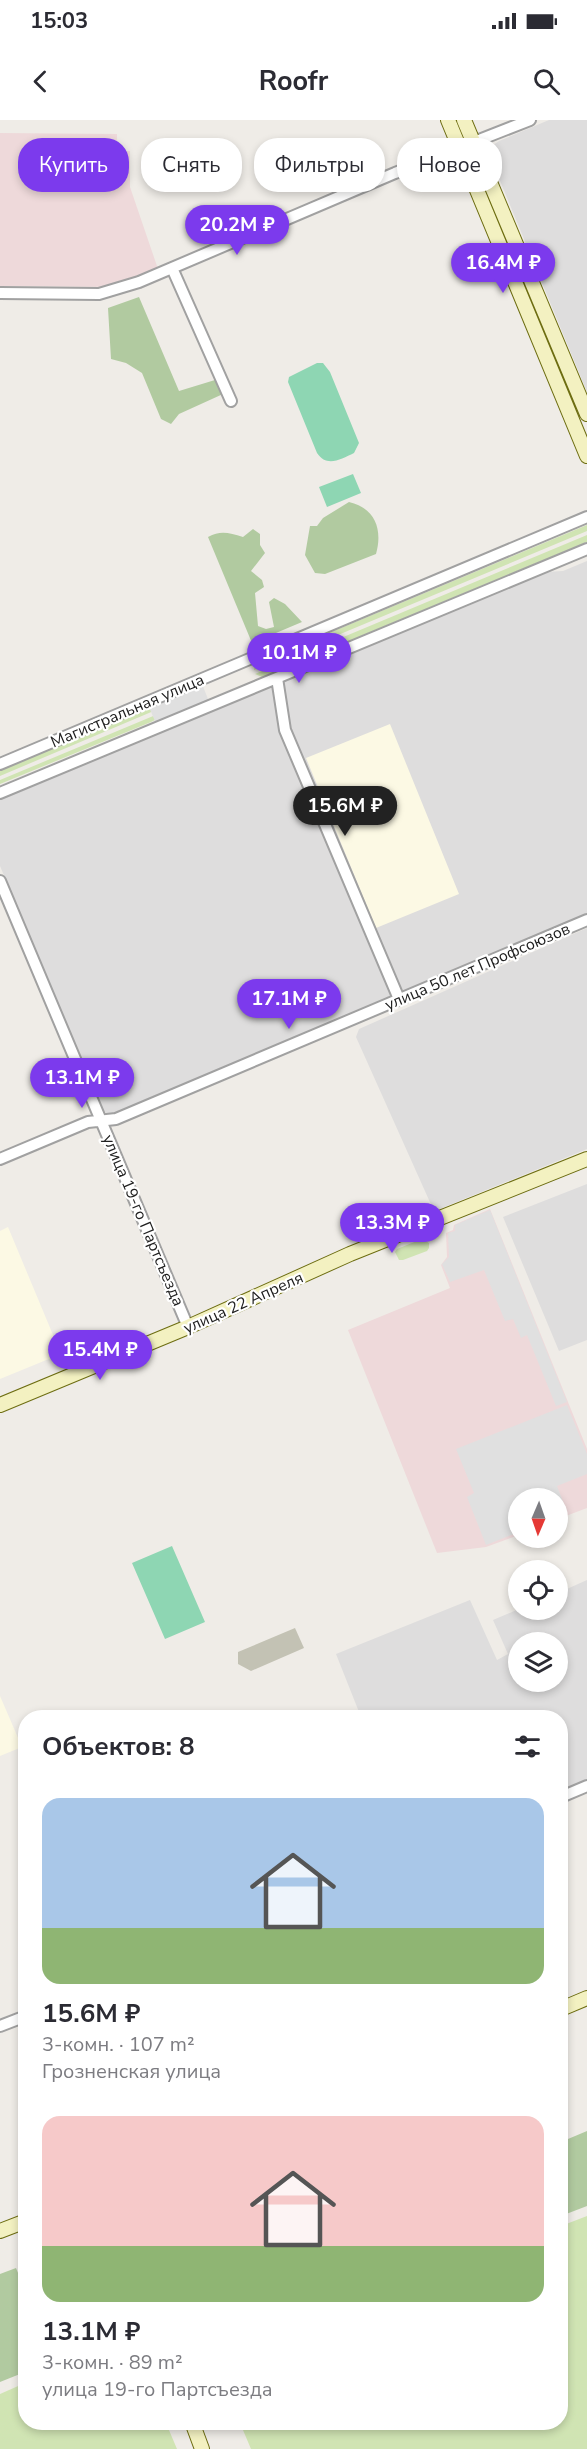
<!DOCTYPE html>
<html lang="ru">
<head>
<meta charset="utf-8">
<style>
	body { margin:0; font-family:"Nunito Sans",sans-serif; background:#f7f7f7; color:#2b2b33; height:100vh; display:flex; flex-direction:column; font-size:22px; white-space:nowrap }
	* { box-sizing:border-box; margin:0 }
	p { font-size:20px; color:#7c7c81 }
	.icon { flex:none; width:33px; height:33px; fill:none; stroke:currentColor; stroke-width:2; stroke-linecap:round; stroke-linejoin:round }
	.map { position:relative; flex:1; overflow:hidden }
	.details { position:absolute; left:18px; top:1590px; width:550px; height:720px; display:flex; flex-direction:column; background:#fff; border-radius:24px; box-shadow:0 3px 9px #0003 }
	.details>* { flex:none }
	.banner { position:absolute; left:18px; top:18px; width:552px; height:54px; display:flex; gap:12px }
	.needle { width:39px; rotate:182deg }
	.buttons { position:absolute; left:508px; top:1368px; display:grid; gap:12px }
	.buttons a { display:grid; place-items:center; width:60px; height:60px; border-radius:50%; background:#fff; box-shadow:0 3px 9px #0003; font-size:30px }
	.price { position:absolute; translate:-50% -51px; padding:0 14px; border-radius:21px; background:#7c3aed; color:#fff; font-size:20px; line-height:39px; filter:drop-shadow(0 2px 3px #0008) }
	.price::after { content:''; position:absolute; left:50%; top:36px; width:18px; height:14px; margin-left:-9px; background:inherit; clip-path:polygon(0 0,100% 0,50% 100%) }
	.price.active { background:#222; color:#fff }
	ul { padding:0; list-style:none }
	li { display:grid; align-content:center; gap:12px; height:318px; padding:0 24px }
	li span { display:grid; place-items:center; height:186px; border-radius:18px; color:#555 }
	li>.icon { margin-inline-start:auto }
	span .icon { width:108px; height:108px; fill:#fffc; stroke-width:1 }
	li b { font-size:26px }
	h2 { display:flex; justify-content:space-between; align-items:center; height:72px; padding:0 24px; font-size:26px }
	.chip { padding:0 21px; border-radius:24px; background:#fff; box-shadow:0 3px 9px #0003; font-size:21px; line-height:54px }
	.chip.active { background:#7c3aed; color:#fff }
	.status { display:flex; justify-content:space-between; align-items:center; height:42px; padding:0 30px; background:#fff; direction:ltr }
	.status svg { height:16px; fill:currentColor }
	header { display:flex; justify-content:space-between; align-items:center; height:78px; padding:0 24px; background:#fff; font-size:27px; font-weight:700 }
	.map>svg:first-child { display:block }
</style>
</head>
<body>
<div class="status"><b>15:03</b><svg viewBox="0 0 49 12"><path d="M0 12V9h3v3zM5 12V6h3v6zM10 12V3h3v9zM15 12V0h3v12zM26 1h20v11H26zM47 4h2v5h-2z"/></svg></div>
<header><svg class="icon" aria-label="back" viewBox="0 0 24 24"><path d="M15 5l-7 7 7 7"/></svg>Roofr<svg class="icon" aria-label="search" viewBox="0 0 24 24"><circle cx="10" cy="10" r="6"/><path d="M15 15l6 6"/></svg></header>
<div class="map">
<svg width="587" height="2329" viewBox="0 0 587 2329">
	<rect width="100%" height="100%" fill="#efece7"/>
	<path fill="#dedddd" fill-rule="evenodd" d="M549,0H587V272L489,34L492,26L499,21Z
		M587,441V795L119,994L111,995L103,991L0,746V678L545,452L563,451Z
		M587,808V1029L437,1090L433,1089L356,917L359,909Z
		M587,1064V1220L559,1231L503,1097Z
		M587,1460V1662L561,1673V1598L361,1597L336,1534L470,1480L497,1540L508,1534L493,1500L519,1489L558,1490V1473ZM519,1522H558V1562H519Z"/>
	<path fill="#eed9da" d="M0,13L117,14V31H130V67L158,149L114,167L0,166Z
		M490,1089L587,1329V1388L558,1399V1378H519V1415L486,1427L437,1433L348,1210L450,1168L441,1145L447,1137L446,1113L453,1110L454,1105Z"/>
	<path fill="#fcf9e4" d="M390,604L459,774L376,808L306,638Z
		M8,1107L61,1234L0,1259V1111Z
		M0,1576L22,1627L0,1636Z"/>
	<path fill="#c3c2b4" d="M295,1508L304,1528L251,1551L238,1544V1532Z"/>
	<path fill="#d0e4b3" d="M587,405V411L254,550L255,544Z
		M587,415V422L262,557L255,554Z
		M151,587L156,590L0,656V649Z
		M158,594L157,599L151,602L0,664V660Z
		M422,1119L429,1123V1128L427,1131L403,1140H399L395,1132L397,1129Z
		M587,2096V2329H251L240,2303L561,2302V2106Z
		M25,2263L26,2302L166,2303L177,2329H0V2274Z"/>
	<path fill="#b1caa0" d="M139,177L179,271L215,260L223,274L179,294L171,304L161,299L142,253L126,243L111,239L108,188Z
		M349,382C375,388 383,409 376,434L325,454L315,453L305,435L310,406H317L323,398Z
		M253,409L260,414V425L265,433L251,451L262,460L264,467L255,473L258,506L266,509L274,507L269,482L274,478L285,484L302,502L252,523L208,417C221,410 229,413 243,417Z
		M587,2011V2086L561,2096V2027L568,2019Z
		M16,2148L25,2170V2252L0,2262V2154Z"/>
	<path fill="#8ed6b3" d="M317,243H323L330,252L359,323L354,333C341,339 327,348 317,333L288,262L289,257Z
		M353,354L361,373L327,387L319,367Z
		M172,1426L205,1502L165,1519L132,1443Z"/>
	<path fill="#e0e0e0" d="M202,564L210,584L157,606L149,587Z
		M490,1090L567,1282L556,1286L527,1215L521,1218L513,1199L505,1201L484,1150L450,1162L442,1144L449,1137L448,1113L455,1111V1105Z
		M567,1285L587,1334V1354L557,1366L567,1392L558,1396V1378H519V1412L486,1425L467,1377L474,1373L456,1329Z"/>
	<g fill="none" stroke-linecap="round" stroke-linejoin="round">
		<g stroke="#a1a1a1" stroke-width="14">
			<path id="minor" d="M172,148L231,281
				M0,173L99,174L139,162L395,53L530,0
				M277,558L285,610L399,879
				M0,644L587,397
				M0,673L587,429
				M0,761L188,1207
				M0,1039L88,1002L116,999L587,800
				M561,1677L587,1666
				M0,1906L26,1896"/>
		</g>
		<g stroke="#6d6d11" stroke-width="16">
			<path id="secondary" d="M448,0L587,336
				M464,0L587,294
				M0,1285L188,1207L350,1134L587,1039
				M561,1889L587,1878
				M0,2111L26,2101
				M192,2302L202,2329"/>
		</g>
		<use href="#minor" stroke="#fff" stroke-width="10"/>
		<use href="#secondary" stroke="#f3f1c1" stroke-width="14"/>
	</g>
	<g text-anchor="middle" stroke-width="4.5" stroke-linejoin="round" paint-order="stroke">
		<g font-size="16" fill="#202020" stroke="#fff">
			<text transform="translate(127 590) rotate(-23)" y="6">Магистральная улица</text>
			<text transform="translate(477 846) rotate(-23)" y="6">улица 50 лет Профсоюзов</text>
			<text transform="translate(144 1100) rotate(67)" y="6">улица 19-го Партсъезда</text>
			<text transform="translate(243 1182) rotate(-24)" y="6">улица 22 Апреля</text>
		</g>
	</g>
</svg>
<div class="buttons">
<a><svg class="needle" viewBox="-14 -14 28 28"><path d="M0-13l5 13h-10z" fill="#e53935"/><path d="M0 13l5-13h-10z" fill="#7c7c81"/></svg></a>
<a><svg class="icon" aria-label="locate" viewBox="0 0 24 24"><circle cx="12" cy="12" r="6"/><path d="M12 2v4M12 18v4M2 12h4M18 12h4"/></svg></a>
<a><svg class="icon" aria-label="layers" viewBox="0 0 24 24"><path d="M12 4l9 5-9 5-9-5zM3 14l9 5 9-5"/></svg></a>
</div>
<b class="price" style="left:237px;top:136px">20.2M ₽</b>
<b class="price" style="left:503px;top:174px">16.4M ₽</b>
<b class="price" style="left:299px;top:564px">10.1M ₽</b>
<b class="price active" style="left:345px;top:717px">15.6M ₽</b>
<b class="price" style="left:289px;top:910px">17.1M ₽</b>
<b class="price" style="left:82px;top:989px">13.1M ₽</b>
<b class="price" style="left:392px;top:1134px">13.3M ₽</b>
<b class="price" style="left:100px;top:1261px">15.4M ₽</b>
<div class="banner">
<a class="chip active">Купить</a>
<a class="chip">Снять</a>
<a class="chip">Фильтры</a>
<a class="chip">Новое</a>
</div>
<section class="details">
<h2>Объектов: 8<svg class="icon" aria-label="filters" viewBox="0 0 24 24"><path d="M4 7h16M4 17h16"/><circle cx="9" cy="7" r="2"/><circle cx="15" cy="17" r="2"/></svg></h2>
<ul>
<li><span style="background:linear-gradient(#a9c7e8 70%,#8fb573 0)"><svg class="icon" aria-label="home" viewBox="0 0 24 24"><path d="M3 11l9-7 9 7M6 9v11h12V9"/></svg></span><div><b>15.6M ₽</b><p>3-комн. · 107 m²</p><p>Грозненская улица</p></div></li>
<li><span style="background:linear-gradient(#f6c9c9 70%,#8fb573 0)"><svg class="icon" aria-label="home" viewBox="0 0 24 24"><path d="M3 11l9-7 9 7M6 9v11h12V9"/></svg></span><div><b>13.1M ₽</b><p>3-комн. · 89 m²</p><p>улица 19-го Партсъезда</p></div></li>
</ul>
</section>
</div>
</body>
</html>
